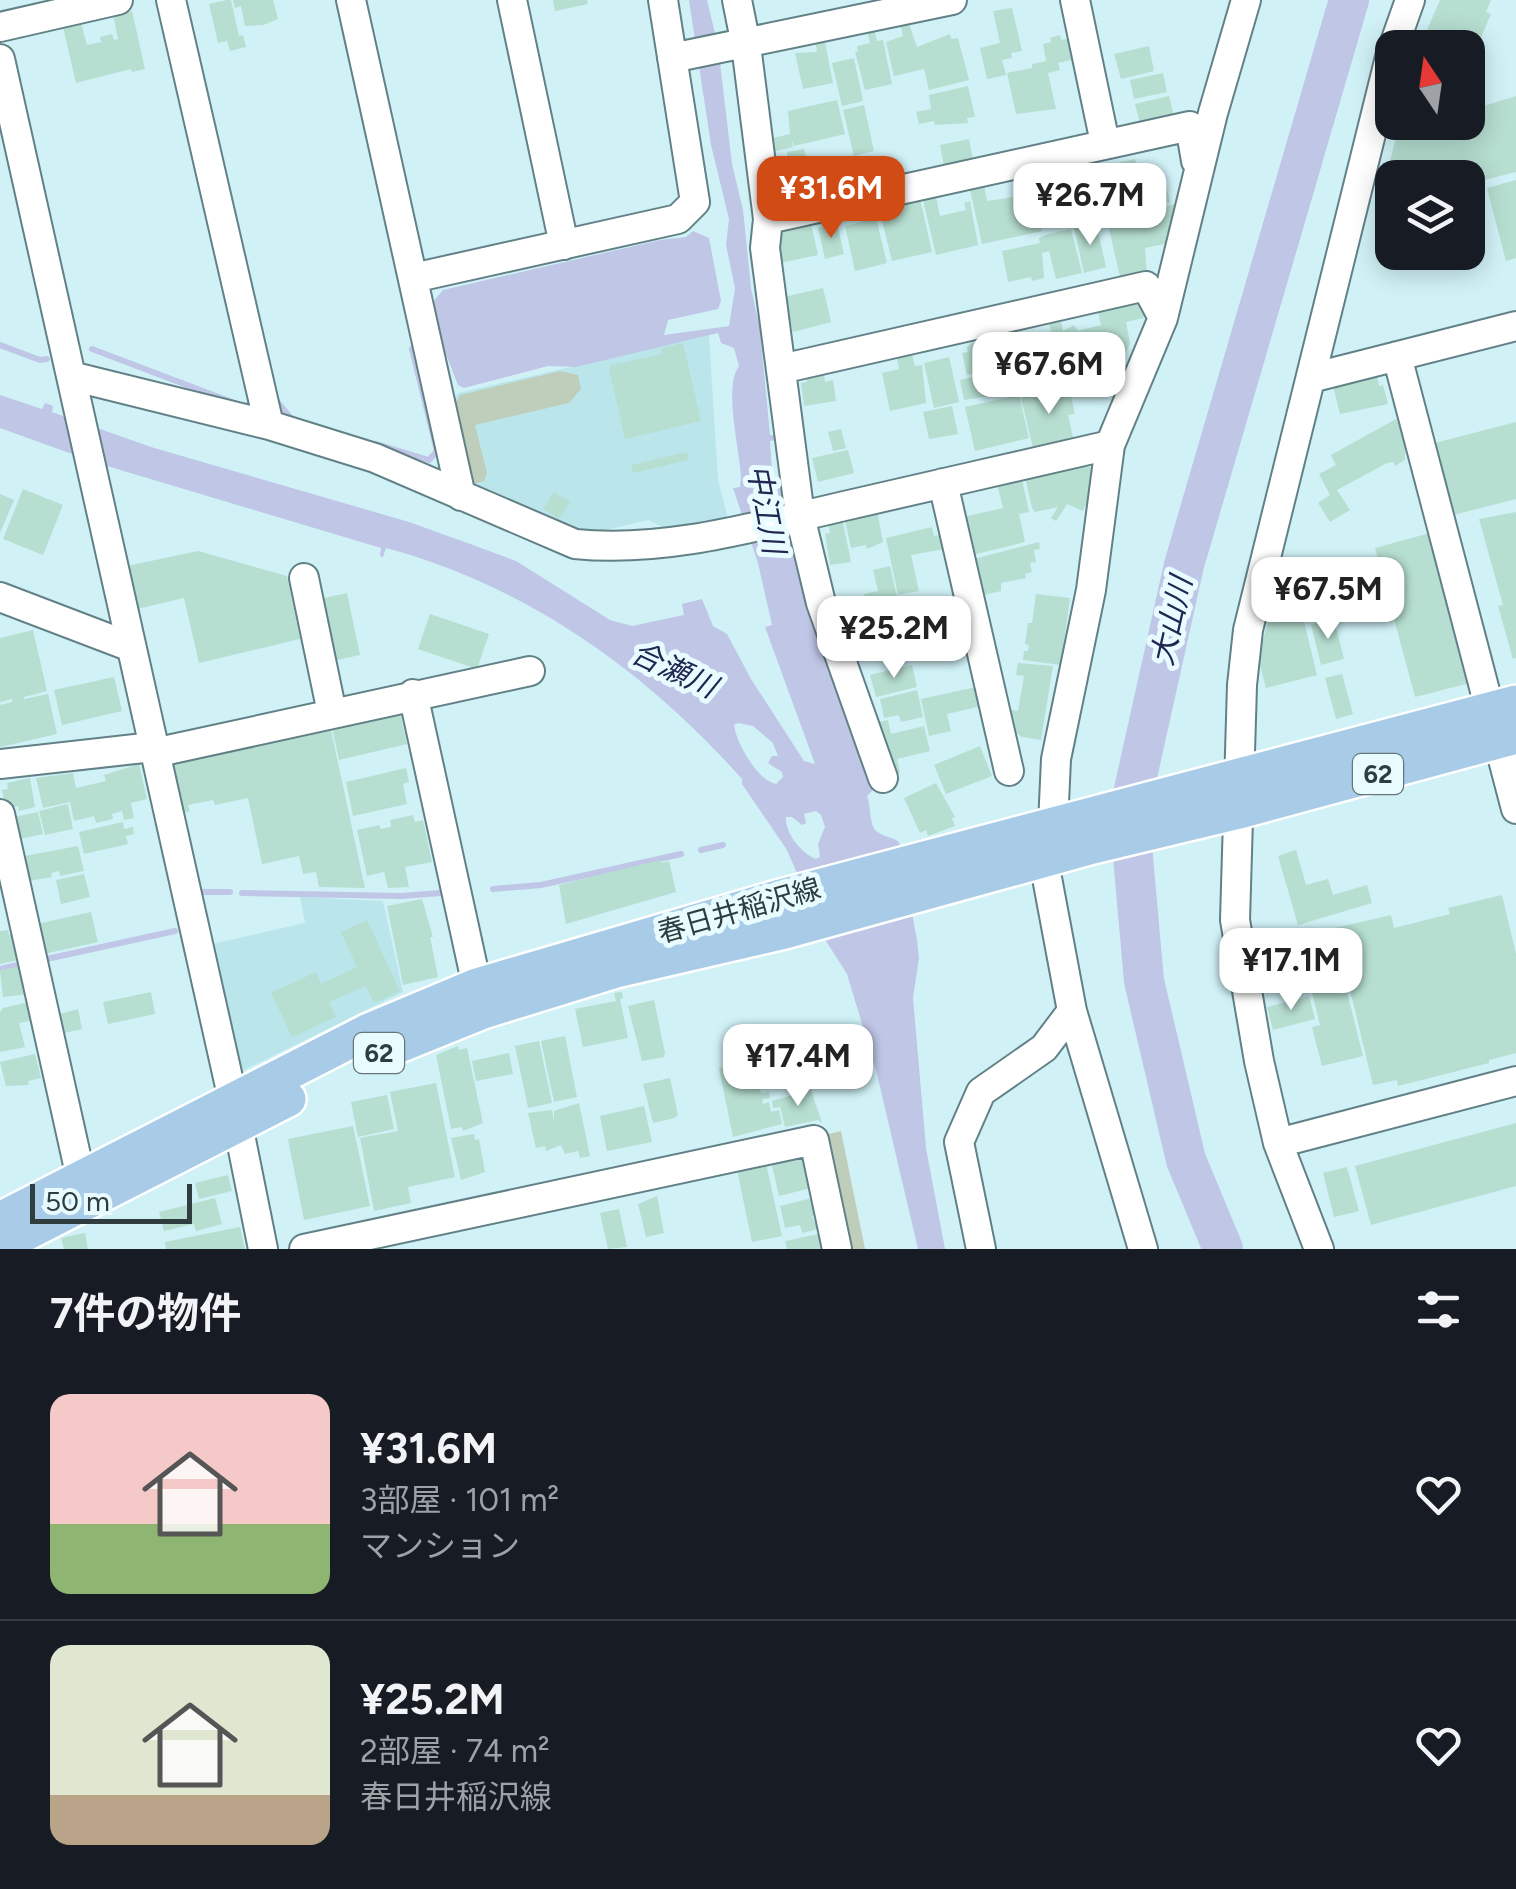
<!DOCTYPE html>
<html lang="ja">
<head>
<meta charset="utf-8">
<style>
	body { margin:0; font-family:Figtree,"Noto Sans JP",sans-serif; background:#242831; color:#f1f3f6; height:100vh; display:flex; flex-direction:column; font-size:38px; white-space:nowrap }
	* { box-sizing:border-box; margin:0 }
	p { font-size:32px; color:#9ea1a6 }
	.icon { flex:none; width:55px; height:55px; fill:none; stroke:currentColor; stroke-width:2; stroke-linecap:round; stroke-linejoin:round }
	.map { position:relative; height:1249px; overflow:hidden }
	.side { display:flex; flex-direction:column; background:#171b24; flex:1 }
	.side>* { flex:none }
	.needle { width:65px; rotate:347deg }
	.tools { position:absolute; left:1375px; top:30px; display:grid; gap:20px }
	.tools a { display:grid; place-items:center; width:110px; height:110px; border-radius:20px; background:#171b24; box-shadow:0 5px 25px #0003; font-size:50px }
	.scale { position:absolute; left:30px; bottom:25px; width:162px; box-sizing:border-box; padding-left:10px; border:5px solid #2f3d3f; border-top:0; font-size:28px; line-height:35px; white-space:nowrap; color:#2f3d3f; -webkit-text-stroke:8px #e8fcff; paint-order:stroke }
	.price { position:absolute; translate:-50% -85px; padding:0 22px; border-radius:20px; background:#fff; color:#222; font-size:32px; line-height:65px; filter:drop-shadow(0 2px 5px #0008) }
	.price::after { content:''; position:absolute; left:50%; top:60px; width:30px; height:22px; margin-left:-15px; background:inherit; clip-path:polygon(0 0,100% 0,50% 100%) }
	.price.selected { background:#d14b14; color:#fff }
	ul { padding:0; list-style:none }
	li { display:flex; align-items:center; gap:30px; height:250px; padding:0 50px }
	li+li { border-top:2px solid #363941 }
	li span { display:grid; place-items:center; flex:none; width:280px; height:200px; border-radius:20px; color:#555 }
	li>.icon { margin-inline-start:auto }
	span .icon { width:120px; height:120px; fill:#fffc; stroke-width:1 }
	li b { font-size:42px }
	h2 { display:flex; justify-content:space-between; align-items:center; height:120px; padding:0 50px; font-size:42px }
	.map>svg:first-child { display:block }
</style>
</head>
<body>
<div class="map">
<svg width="1516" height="1249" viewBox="0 0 1516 1249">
	<rect width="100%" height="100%" fill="#d0f2f7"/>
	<path fill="#bae6eb" d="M709,335L718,480L728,519L671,531L648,520L582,536L470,486L452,404L458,393Z
		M300,897L383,901L403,992L240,1072L208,945L305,923Z"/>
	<path fill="#becebb" d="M560,371L578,375L581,389L569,403L475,425L487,473L484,481L474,484L470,479L455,404L460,395Z
		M841,1131L865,1249H846L822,1136Z"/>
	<path fill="#bfc6e6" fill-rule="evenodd" d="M689,0H707L718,46L732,164L743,210L751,288L760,329L770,435H776V440L770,441L772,472L785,498L805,584L804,596L860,749L878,785L867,796C871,805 869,822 875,830C882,837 891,836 899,842L917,940L919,958L913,998L926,1148L945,1249H918L876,1070L847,974L826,941L787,850L742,784V779C646,671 527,586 386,548L383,557L380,556L381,548L97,463L0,428V395L42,409L45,403L53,406L52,412L151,447L409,522L473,545L516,561L610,620L632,626L684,615L682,604L702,599L713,626L727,634L751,679L804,761L815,764L765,627L772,625L758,563L733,488L740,487L741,477C740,449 723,388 739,366L734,348L721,343L718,333L576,367L548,366L464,388L458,385L442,344L433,302L443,290L660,240L686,237L693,231L709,238L721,301L718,309L668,320L664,335L729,326L735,288L726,245L729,219L711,145ZM738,723L753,726L773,743L778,756H772L768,763L782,772L783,777L776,784C758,781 736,743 734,725ZM816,811L821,815L825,827L818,844L820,857L816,859C801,853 785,833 786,817H792L802,825L806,823L804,814Z"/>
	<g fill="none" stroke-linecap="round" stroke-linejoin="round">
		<path stroke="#bfc6e6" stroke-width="6" d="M0,345L40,360L47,359
			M92,349L245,407L252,401
			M275,399L292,420
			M376,444L429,460L437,451L412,349
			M701,850L723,845
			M493,889L541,885L681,854
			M197,892H230
			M242,893L401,896L441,893
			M42,960L175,931
			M0,969L22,964"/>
		<path stroke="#bfc6e6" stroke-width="40" d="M1223,1249L1186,1160L1144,981L1129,812L1184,565L1349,0"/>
	</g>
	<path fill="#b6ded1" d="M227,0H231L239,36L243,35L246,47L230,51L227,41L218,43L209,4Z
		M233,0H273L278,19L263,25L245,26L241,6L235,8Z
		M553,0H587L588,4L555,11Z
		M1440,0H1491L1486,12L1491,14L1469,66L1468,48H1419Z
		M1012,8L1022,51L1011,53L1012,58L1002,60L1006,75L987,79L980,48L1000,43L993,11Z
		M132,11L145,69L132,72L131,69L76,83L63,27L81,23L87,45L101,42L100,37L112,34L114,40L118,39L113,15Z
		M908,21L917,47L950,34L951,39L958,38L969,80L929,90L924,69L894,76L886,42L903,36L900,23Z
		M874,28L877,41L883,40L892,84L865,90L855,52L858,51L857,46L870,43L867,30Z
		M1060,35L1061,40L1071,38L1076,59L1058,63L1060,70L1048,73L1056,109L1016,114L1007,73L1032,68V64L1046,61L1043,44L1051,42L1050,38Z
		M824,37L833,83L803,89L795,53L817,52L815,39Z
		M1149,46L1154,71L1121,79L1114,54Z
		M854,58L863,101L842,106L832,63Z
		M1163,73L1167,92L1134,99L1130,80Z
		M968,86L975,117L967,118L968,123L935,125L934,121L919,124L916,112L931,109L929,95Z
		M1169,96L1174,116L1140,124L1135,104Z
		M1516,96V172L1468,184V178H1392V204L1378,208L1400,122H1468V111Z
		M837,100L845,134L794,146L791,138L793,147L772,152L769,139L790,134L788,111Z
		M864,105L874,151L854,156L843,110Z
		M969,139L973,160L944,166L940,145Z
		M804,149L808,164L788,166L787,152Z
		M1135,159L1138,169L1097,178L1095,168Z
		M1062,163L1074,217L1043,224L1034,182L1039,180L1037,169L1047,166L1050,178L1056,176L1054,165Z
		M1092,168L1104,216L1081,220L1071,171L1076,170V174Z
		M1162,172L1170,202L1149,207L1142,177Z
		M1516,180V258L1506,261L1487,188Z
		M983,181L987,201L1033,194L1042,231L982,244L969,185Z
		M936,197L940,216L966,210L964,203L970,201L978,245L936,255L923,200Z
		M920,199L932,252L892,261L879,208Z
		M1176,204L1178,211L1170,233L1166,234L1168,243L1145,248L1147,275L1121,281L1107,220Z
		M876,218L887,263L855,271L845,226Z
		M811,223L818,255L780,263L773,231Z
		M837,223L844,254L825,259L818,228Z
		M1096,223L1106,267L1084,273L1074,228Z
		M1071,229L1082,273L1056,279L1049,251L1042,253L1044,278L1032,281L1031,277L1008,282L1002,251L1040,243L1039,238L1045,235Z
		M823,288L831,322L793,332L784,297Z
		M1140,298L1144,318L1126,322L1130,343L1119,368L1121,377L1080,388L1078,378L1111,371L1110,366L1051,380L1041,337L1052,334L1049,324L1061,322L1063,331L1074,325L1078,331L1101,325L1097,308Z
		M986,340L988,347L1015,344L1025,388L1013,391L1012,387L998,395L964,400L960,380L995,372L994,369L967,375L962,353L968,352L967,347L972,343Z
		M683,343L701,421L625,439L609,369L611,365L663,354L661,348Z
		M911,349L915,366L922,365L926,403L890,411L882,373L899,369L896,353Z
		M949,357L959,402L934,408L924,363Z
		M824,373L825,382L833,380L836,401L804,406L801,383L807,382L806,376Z
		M1377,375L1379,386L1383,385L1388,404L1340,414L1333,386Z
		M1057,383L1062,392L1070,391L1075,414L1068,415L1074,442L1038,451L1037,447L1033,448L1021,398L1036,394L1035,388Z
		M1019,395L1029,438L975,451L965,407Z
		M952,406L958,434L929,439L923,412Z
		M1396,419L1411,447L1405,451V460L1395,466L1393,462L1387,463L1337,490L1350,510L1330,522L1318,503L1330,495L1319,474L1336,465L1331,455Z
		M1516,422V499L1453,515L1435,443Z
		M841,429L846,448L833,451L828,432Z
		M848,450L854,473L818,482L812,458Z
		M687,452L689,460L633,473L631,465Z
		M1087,458L1083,466L1096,468L1098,476L1083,511L1067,504L1056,521L1051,518L1058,507L1035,512L1032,508L1024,473Z
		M1021,475L1029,512L1019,514L1025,542L968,556L959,518L1003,508L996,480Z
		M23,489L63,505L43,555L3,539Z
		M554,492L570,502L559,519L543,509Z
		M0,494L14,500L0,533Z
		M876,505L883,542L867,549L866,545L851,548L845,520L857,518L855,510Z
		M1516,512V658L1513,659L1498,606L1503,605L1479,519Z
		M842,518L851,562L830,565L825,534L830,533L828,522Z
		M932,527L934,536L947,533L950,548L911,555L919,591L898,595L886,538Z
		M1430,533L1470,683L1415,697L1375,548Z
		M1039,542L1040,549L1034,550L1036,562L1030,563L1032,572L1025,574L1026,578L1001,583V591L979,596L970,560Z
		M198,551L287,576L300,639L199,663L184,598L137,609L127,566Z
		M890,566L902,619L871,626L864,594L878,591L873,570Z
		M347,593L360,655L328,662L315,600Z
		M1036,594L1070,598L1061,665L1023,660L1024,651H1028L1029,645L1025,644L1028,623H1032Z
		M861,598L863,609L831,616L829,605Z
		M1302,613L1317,675L1266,688L1258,657L1268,622Z
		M430,614L489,634L477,669L418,649Z
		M1334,619L1344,659L1321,665L1311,625Z
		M33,630L47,691L24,697V699L48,694L57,734L0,747V705L12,702V699L0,702V638Z
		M1018,663L1053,666L1041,740L1022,737L1009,728L1011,710L1018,711L1024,676L1016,675Z
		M912,665L917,687L876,697L870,675Z
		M1342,674L1353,714L1336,719L1325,678Z
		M114,677L122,711L62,725L54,690Z
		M981,686L986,705L947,714L951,731L929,736L921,699Z
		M917,690L923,717L901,722L899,715L884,718L880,699Z
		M400,713L407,744L339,760L332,728Z
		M888,720L891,734L924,726L930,751L897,759L900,773L889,775L868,724Z
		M330,726L365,888L319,887L316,872L303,874L299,856L262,864L248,798L215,805L213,800L188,805L190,811L183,813L173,760Z
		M980,746L992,776L946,794L934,765Z
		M139,764L147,799L131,803L134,818L124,820L122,811L112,814L113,819L96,823L94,816L74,821L70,802L43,808L36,778L73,773L76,788L106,781L104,775Z
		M406,768L409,782L403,784L407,804L353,816L346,782Z
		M30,778L35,807L19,811L18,806L6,809L2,790L8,789L7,783Z
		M936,783L955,817L952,818L955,826L928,836L926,830L920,833L904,798Z
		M68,804L73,829L45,835L39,811Z
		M38,812L43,834L15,840L10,818Z
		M413,815L415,822L423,820L432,862L405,867L409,887L388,888L384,872L367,876L357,830L380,825V829L391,827L390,820Z
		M123,822L124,829L133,827L134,834L126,836L128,844L84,854L79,832Z
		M78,846L84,871L60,876L59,871L51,873L52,877L23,882L18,863L26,862L25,856Z
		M1296,850L1306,885L1328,879L1333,895L1367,885L1372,903L1298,925L1278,856Z
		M660,860L661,863L669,861L676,892L566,924L559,885Z
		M84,874L90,897L61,904L56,880Z
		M1502,895L1516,954V1053L1489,1060V1063L1398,1086L1397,1080L1373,1085L1335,928L1391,915L1394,928L1450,914L1448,908Z
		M422,899L433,937H430L438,977L403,985L387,906Z
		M91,912L98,942L39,955L37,924Z
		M367,920L400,991L374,1003L366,986L329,1002L336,1017L292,1037L271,993L316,972L321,984L357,967L341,932Z
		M8,930L9,935L16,933L22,959L0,964V931Z
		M1332,931L1363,1056L1322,1066L1312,1027L1320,1025L1299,939Z
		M22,966L28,994L3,997L0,970Z
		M151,992L155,1014L108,1024L103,1002Z
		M622,992L623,998L620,999L628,1038L583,1047L575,1009L616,1001L614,993Z
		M1309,996L1315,1019L1273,1030L1267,1007Z
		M654,1000L665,1053L664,1057L642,1061L628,1006Z
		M29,1002L34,1020L19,1023L25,1047L0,1052V1012L3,1008Z
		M78,1009L82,1029L64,1033L60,1014Z
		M565,1036L577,1097L554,1102L541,1041Z
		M539,1041L552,1103L528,1108L515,1046Z
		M458,1046L459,1050L467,1048L483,1123L463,1131L462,1127L451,1129L436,1055Z
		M803,1050L809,1080L770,1088L764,1058Z
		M509,1053L513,1074L476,1081L472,1061Z
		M35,1054L41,1078L28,1081L29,1085L6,1086L0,1062Z
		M754,1061L761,1093L769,1092L770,1098L762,1099L763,1104L769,1102L771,1112L779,1110L782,1124L733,1137L719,1068Z
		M670,1078L678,1115L675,1118L653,1123L643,1084Z
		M436,1083L455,1177L408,1187L411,1203L374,1211L360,1138L398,1131L390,1092Z
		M811,1090L822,1123L818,1120L785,1127L780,1107L773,1108L772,1101Z
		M387,1095L394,1129L358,1137L351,1102Z
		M579,1103L590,1156L580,1158L578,1151L565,1154L561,1145L546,1151L545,1146L536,1148L528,1113L552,1110L554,1121V1111Z
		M644,1106L652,1142L607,1151L600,1116Z
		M1516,1123V1186L1371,1225L1355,1166Z
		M353,1126L370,1206L304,1220L288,1139Z
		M474,1134L475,1140L479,1139L485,1172L461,1180L451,1138Z
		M808,1154L815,1187L779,1196L771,1161Z
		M766,1163L782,1236L752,1242L736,1165Z
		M1347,1167L1359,1211L1334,1217L1323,1173Z
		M228,1175L232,1191L199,1199L195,1183Z
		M657,1196L664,1233L646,1237L638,1204Z
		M215,1198L222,1224L196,1231L194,1224L164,1231L159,1212Z
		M812,1198L815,1216H812L818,1229L802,1233L800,1225L785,1228L780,1206Z
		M619,1209L627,1247L608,1249L600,1213Z
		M240,1227L245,1249H166L165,1242Z
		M85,1233L88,1249H64L61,1238Z
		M823,1233L826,1249H787L785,1241Z"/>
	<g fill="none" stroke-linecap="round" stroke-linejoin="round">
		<g stroke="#628186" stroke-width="32">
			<path id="minor" d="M171,0L269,425
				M351,0L461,496
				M512,0L564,245
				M737,0L746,45L768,219L765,248L800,516L821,603L883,778
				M1075,0L1105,143
				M0,27L118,0
				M1393,48L1410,0
				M672,58L952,0
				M0,59L233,1100L263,1249
				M768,219L1190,126L1196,161
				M413,278L678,219L695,202L663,0
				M1397,356L1516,809
				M781,369L1146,286L1163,318
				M71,376L269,425L375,458L575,544C664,553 754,527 840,507C930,486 1020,466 1110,445
				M1311,378L1516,326
				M943,483L1009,771
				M304,578L332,713
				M0,597L131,647
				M413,694L477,986
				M154,753L530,671
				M0,764L153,747
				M0,814L81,1178
				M1072,1011L1143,1249
				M1278,1143L1516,1081
				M304,1249L814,1140L837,1249
				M981,1249L959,1142L981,1092L1044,1048L1072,1011L1044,862L1053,825L1056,759L1091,590L1110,445L1163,318L1213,113L1246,0
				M1319,1249L1278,1143L1259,1061L1235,920L1242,685L1248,630L1392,49"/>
		</g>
		<g stroke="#fff" stroke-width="40">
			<path id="major" d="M389,1049L483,1011L616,970L785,931L1093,846L1239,811L1516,736
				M0,1220L367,1032L477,986L777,898L1516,703
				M0,1246L288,1099"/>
		</g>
		<use href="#minor" stroke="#fff" stroke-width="28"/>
		<use href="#major" stroke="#a8cce7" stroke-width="35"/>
	</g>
	<g text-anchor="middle" stroke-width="10" stroke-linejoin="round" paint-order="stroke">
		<g fill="#e8fcff" stroke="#667679" stroke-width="2.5">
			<rect x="1353" y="754" width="50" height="40" rx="8"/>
			<rect x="354" y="1033" width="50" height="40" rx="8"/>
		</g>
		<g font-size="25" font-weight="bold" fill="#2f3d3f">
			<text x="1378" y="783">62</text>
			<text x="379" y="1062">62</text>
		</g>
		<g font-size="28" fill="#2f3d3f" stroke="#e8fcff">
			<text transform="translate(739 910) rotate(-16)" y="10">春日井稲沢線</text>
		</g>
		<g font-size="30" font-style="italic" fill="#212751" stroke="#e8fcff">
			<text transform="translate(766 509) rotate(79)" y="10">中江川</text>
			<text transform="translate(1172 621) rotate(-77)" y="10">大山川</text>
			<text transform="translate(674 670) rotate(25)" y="10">合瀬川</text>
		</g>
	</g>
</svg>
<div class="tools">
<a><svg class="needle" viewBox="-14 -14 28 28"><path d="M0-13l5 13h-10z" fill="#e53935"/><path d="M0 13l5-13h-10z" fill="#9ea1a6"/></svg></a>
<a><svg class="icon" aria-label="layers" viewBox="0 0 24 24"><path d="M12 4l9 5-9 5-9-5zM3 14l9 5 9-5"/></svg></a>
</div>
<div class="scale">50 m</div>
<b class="price selected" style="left:831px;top:241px">¥31.6M</b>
<b class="price" style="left:1090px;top:248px">¥26.7M</b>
<b class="price" style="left:1049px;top:417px">¥67.6M</b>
<b class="price" style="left:1328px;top:642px">¥67.5M</b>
<b class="price" style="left:894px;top:681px">¥25.2M</b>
<b class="price" style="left:1291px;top:1013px">¥17.1M</b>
<b class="price" style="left:798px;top:1109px">¥17.4M</b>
</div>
<section class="side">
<h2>7件の物件<svg class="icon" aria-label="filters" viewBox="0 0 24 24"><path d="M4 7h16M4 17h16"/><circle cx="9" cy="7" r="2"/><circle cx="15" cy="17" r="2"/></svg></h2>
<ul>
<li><span style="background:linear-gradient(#f6c9c9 65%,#8fb573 0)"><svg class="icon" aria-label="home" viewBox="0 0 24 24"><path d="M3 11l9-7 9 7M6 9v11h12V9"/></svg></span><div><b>¥31.6M</b><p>3部屋 · 101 m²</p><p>マンション</p></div><svg class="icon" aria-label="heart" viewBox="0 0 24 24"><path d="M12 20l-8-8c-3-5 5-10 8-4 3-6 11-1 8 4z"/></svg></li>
<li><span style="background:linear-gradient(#dfe7d0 75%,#b9a48a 0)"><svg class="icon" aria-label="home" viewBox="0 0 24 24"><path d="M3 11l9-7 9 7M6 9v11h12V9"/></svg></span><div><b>¥25.2M</b><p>2部屋 · 74 m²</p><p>春日井稲沢線</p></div><svg class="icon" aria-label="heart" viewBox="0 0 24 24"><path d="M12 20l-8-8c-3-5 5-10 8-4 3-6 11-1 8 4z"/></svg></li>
</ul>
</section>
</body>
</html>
